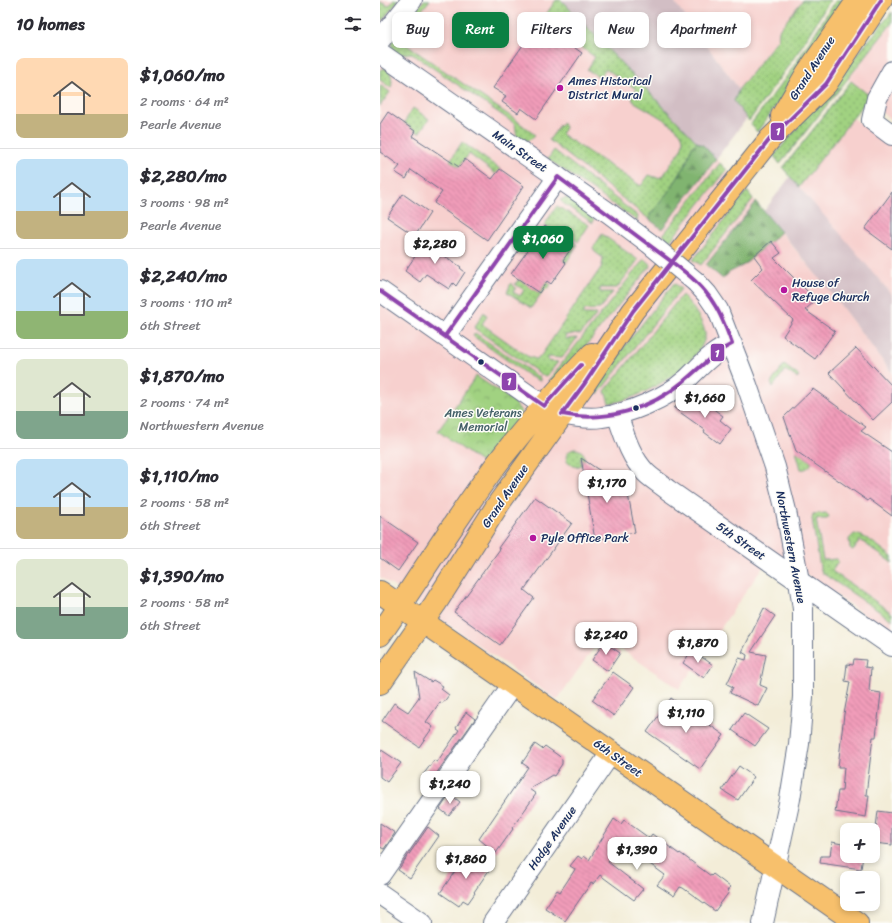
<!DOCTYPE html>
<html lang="en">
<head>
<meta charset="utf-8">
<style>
	body { margin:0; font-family:Sriracha,sans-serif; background:#f2f2f3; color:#2b2b33; height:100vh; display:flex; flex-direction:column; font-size:15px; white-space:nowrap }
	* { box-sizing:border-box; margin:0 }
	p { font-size:13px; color:#7c7c81 }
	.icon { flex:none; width:22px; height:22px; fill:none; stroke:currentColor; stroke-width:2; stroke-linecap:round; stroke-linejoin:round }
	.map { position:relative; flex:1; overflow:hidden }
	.sheet { display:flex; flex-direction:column; background:#fff; width:380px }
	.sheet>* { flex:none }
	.banner { position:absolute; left:12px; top:12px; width:380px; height:36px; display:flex; gap:8px }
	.buttons { position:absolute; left:460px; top:823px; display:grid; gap:8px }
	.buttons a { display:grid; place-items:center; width:40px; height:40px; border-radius:8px; background:#fff; box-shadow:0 2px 6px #0003; font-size:20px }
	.price { position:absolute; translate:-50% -34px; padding:0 9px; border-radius:8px; background:#fff; color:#222; font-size:13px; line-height:26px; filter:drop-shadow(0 1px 2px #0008) }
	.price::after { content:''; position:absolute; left:50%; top:24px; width:12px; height:9px; margin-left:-6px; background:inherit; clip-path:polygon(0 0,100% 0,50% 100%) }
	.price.selected { background:#0b8043; color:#fff }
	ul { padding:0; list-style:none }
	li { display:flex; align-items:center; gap:12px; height:100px; padding:0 16px }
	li+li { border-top:1px solid #e1e1e2 }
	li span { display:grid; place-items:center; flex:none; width:112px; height:80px; border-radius:8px; color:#555 }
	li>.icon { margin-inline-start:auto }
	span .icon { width:48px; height:48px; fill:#fffc; stroke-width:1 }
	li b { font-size:17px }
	h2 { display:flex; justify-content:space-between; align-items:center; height:48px; padding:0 16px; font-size:17px }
	.chip { padding:0 14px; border-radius:8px; background:#fff; box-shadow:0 2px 6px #0003; font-size:14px; line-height:36px }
	.chip.selected { background:#0b8043; color:#fff }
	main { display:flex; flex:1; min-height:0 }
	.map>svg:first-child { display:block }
</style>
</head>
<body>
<main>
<section class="sheet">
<h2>10 homes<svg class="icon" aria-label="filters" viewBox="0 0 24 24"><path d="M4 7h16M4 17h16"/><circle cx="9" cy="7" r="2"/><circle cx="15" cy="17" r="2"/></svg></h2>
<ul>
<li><span style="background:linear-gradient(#ffd9b3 70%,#c2b280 0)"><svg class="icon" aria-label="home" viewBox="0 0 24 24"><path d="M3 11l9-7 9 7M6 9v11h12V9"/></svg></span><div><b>$1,060/mo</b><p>2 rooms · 64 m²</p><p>Pearle Avenue</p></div></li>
<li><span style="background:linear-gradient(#bfe0f5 65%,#c2b280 0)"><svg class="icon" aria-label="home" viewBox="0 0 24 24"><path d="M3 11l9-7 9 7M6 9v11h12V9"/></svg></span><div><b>$2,280/mo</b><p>3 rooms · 98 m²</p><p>Pearle Avenue</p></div></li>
<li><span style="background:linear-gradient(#bfe0f5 65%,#8fb573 0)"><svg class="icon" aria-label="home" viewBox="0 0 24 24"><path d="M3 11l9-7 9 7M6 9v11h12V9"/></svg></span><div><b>$2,240/mo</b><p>3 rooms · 110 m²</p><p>6th Street</p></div></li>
<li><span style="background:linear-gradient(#dfe7d0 65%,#7fa58c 0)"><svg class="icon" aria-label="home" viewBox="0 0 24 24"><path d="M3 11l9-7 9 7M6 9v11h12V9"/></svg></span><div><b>$1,870/mo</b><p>2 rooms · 74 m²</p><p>Northwestern Avenue</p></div></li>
<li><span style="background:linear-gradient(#bfe0f5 60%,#c2b280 0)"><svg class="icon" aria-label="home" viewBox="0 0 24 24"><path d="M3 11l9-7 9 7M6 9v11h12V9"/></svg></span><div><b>$1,110/mo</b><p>2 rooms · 58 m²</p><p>6th Street</p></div></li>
<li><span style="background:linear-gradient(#dfe7d0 60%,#7fa58c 0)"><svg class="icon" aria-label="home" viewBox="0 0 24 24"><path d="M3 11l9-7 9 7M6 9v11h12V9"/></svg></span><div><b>$1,390/mo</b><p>2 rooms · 58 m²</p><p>6th Street</p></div></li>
</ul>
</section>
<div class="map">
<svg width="512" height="923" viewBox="0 0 512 923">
	<defs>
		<pattern id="grass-dots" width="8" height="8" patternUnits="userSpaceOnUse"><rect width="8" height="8" fill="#a1d281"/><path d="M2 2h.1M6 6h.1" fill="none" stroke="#82ab6d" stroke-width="1.8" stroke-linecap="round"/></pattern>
		<pattern id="forest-firs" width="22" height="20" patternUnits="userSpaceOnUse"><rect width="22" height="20" fill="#80b46f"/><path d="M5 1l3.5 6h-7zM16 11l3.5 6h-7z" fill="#68935e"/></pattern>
		<pattern id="park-crowns" width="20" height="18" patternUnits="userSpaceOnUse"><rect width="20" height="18" fill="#a1d281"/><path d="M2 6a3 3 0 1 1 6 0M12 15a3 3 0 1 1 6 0" fill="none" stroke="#82ab6d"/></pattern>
		<pattern id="building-back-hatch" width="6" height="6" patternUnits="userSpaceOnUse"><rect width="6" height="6" fill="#f19cb9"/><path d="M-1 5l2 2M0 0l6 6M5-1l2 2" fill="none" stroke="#c2809a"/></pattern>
	</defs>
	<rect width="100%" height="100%" fill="#fdfcf7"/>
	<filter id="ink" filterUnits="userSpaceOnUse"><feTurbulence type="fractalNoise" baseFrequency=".025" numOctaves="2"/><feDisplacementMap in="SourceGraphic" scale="8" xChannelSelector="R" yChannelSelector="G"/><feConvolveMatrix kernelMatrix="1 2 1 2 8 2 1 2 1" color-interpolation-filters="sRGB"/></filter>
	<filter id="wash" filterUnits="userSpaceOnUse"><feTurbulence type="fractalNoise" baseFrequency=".012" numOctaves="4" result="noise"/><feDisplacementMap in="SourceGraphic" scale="16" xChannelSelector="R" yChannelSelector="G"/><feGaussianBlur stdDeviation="0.9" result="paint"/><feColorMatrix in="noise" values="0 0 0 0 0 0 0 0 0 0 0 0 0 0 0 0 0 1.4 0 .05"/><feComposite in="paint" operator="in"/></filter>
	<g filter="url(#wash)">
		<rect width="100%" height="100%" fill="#f3edd8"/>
		<path fill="#f7d0ce" d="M0,0H181L317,142L323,145L347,170L369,194L448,289L512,373V634L393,551L382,568L299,689L222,636L177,700L0,577Z
			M293,0H427L359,89Z
			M512,23V120L486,101L490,96L468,79Z
			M473,118L512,146V295L419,187Z"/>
		<path fill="#d2bec4" d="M181,0H293L359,89L354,101L367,118L336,159L323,145L317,142Z
			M410,177L465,239L512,295V373L448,289L384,211Z"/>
		<path fill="url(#grass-dots)" stroke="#5e8070" d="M14,0H19L2,21L0,19V2L9,6Z
			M44,0H50L32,22L38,29L31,40L18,32Z
			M176,0H181L317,142C311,146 309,154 307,161C298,180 283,199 270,215V220L169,140L180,125L182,123L184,124L185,128L181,134L261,186L269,175L278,178L283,176L301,149C303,144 304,139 301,134C296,125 264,108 253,101L252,96L256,89L226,69L220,77L207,70L215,57L162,20Z
			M423,0H450L418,52L369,121L354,101L359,89L398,39L399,30Z
			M456,0H465L413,83L377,132L371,124L410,72Z
			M512,12V23L400,164L394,156Z
			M15,37L136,120L155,135C149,141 145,143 137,139L135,124L31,53L18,55L11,49L12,41Z
			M4,68C12,69 13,82 11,88L0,80V70Z
			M471,81L490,96L419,187L403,168Z
			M0,85L10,92L0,106Z
			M33,108L49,119L39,133L24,123Z
			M82,142L120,169L116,174L89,154L79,167L70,161Z
			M174,150L258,216L257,221L168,159Z
			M340,163L347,170L290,241L283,235Z
			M367,191L373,199L321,265L313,260Z
			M185,198H194L214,214L213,223L184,204L180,200Z
			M177,206L209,225L198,242L187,232L186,229L182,228L183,232L197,245L186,263L183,260L193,245L164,225Z
			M222,234L258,260L237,288H220V292H233L220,309L204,310V314H217L201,334L185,335L186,339L197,338L182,358L168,357V361L178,362L167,376L165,377L94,328L104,312L107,316L102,324L147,356L156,359L160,357L222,266L223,258L215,252L213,248Z
			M264,259L271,265L197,357L176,379L168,381Z
			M139,279L159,293L167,281L171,284L168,288L163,291L151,308L127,292L131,283L136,288L133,292L140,296L144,290L135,284Z
			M294,283L301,289L218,394L216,386L219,379Z
			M302,295C310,302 327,326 325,337C320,366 256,402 229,403L225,391Z
			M95,333L160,378V381L149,376L93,336Z
			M404,365L419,376L417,378L405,370L393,387L391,383Z
			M194,449C201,449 206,453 204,461L200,458L202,465L196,467L188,463C184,456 187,451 194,449Z
			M416,451L432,462C429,467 427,470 421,469Z
			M446,513L449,516L447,519H436L443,560L457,559L458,562L452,571L512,613V620L442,573L440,567L432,519L433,514Z
			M474,534C485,534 503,550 512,557V563L480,540L474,549L472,550L470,548L469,539Z"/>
		<path fill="url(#forest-firs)" stroke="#4e7266" d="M317,142L323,145L336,159L282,229L270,220V215C283,199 298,180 307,161C309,154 311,146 317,142Z
			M376,202L401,232L364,265L350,272L343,279L326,265Z"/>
		<path fill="url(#park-crowns)" stroke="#5e8070" d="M96,376L133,401L141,411L139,422L106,466L58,431Z"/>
		<g id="blocks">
			<path fill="url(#building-back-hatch)" d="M159,22L202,53L156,119L141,108L138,113L122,102L126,96L113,88Z
				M8,112L35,131L32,136L79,167L85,159L112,179L120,169L144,186L107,240L54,203L62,192L31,170L26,179L15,172L20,166L0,152V124Z
				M512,192V249L485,229Z
				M23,194L50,213L35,236L7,217Z
				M165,226L193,246L183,260L186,263L171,284L167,281L159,293L131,274Z
				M49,236L65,247L60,253L81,267L80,268L85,272L76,286L73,283L69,289L46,274L40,282L25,271Z
				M391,241L401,253L394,258L436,300L425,310L455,331L435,359L403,336L413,320L371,280L383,268L374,256Z
				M476,348L512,386V402L493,420L449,373Z
				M433,389L486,427L481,431L512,452V516L489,499L488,501L416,451L404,417Z
				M310,398L321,406L324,402L343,416L340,420L351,429L340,444L324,432L325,430L294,408Z
				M201,458L247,489L255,532L215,540Z
				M155,497L192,523L144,590L154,598L120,645L74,612L120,549L118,548Z
				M0,516L38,542L18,571L0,558Z
				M384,608L395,616L371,652L386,655L380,685L387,688L378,706L350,693L353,687L347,684L359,658L366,660L367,655L362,652Z
				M224,642L240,653L228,671L212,660Z
				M312,650L333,665L324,678L303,663Z
				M474,659L486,660L485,667L491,668L489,691L501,693L496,737H493L486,795H489L486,817L455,812L458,791H462L464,767H458L464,714L470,682L465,681L467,664L473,665Z
				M35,672L51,682L53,680L63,686L61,689L69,695L63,703L60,702L46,722L53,727L39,747L2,721L14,703L28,712L39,697Z
				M233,672L254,687L234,716L212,700Z
				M291,698L344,735L320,769L267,732Z
				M86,712L95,719L51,781L43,775L54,760L57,762L79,730L76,728Z
				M364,713L388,729L375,746L352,730Z
				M155,744L162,749L165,746L179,756L182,759V764L174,776L172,775L149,789L156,794L132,828L133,829L116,853L99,839L148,767L142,763Z
				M0,749L21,763L7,782L0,777Z
				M359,766L374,777L358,800L342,790Z
				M70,794L80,802L69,816L60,809Z
				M498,811L512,813V845L494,843Z
				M234,819L241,824L244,820L269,838L272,834L299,854L300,853L331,876L333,874L350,887L347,891L349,892L335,911L303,888L300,887L294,896L277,885L285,875L241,843L228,862L263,889L254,900L220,875L213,884L211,883L185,921L165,908L177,890L180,892L194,871L195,869L190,866L198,856L202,859L204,856L209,860Z
				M0,823L15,833L4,849L0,847Z
				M48,827L59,836L30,878L18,870Z
				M452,842L467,845V856H483L481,869L440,863L441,856H450Z
				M86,855L98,864L104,856L114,863L94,892L95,893L88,903L83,900L79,906L60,893Z"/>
		</g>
	</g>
	<g filter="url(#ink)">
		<use href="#blocks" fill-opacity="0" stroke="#677289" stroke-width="1"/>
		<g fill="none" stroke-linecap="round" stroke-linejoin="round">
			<g stroke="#677289" stroke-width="22">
				<path id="minor" d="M0,40L32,0
					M0,53L229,213L269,243
					M512,71L497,98L492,120L512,135
					M316,282L327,294L338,310L367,385L395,467L406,511L419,581L423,609V697L419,744L410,799L383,923
					M0,291L164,406
					M65,336L178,177
					M182,414C195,417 209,419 222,417C249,414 286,398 306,380C321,366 332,352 352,344
					M237,414C244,434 250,457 266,473C272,479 281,484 288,490L512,646
					M0,875L133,684
					M0,894L42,923
					M113,923L231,753"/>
			</g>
			<g stroke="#677289" stroke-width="24">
				<path id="major" d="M402,116L427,73L478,0
					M0,592L477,923
					M0,635C41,576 78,514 122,457C150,421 181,386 212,354
					M0,683L55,604L119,503L205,383L253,311L390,139L446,84L501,0"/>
			</g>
			<use href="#minor" stroke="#fff" stroke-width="20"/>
			<use href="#major" stroke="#f7c06c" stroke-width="22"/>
			<g stroke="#677289" stroke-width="22" stroke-linecap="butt">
				<path id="minor-bridge" d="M269,243L316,282"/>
			</g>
			<use href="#minor-bridge" stroke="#fff" stroke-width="20"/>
			<g stroke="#fdfcf7" stroke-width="7">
				<path id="bus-1" d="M292,262C308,274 324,287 334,304C342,316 347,330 352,344C333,353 320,368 304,381C271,409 225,423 182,414L205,383L253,311Z
					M292,262L390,139L446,84L501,0
					M0,291L164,406L201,365
					M65,336L178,177L292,262"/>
			</g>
			<use href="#bus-1" stroke="#8e44ad" stroke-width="4"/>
		</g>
	</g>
	<g fill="#b5179e" stroke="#fdfcf7" stroke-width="1.5">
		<circle cx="180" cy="88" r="4"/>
		<circle cx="404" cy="290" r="4"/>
		<circle cx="153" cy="538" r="4"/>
	</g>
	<g fill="#1b2f5e" stroke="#fdfcf7" stroke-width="1.5">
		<circle cx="101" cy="362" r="3.5"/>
		<circle cx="256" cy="408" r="3.5"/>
	</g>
	<g text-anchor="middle" stroke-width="3" stroke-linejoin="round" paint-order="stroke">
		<g font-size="12" fill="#1b2f5e" stroke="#fdfcf7">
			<text transform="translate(432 68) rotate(-57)" y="4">Grand Avenue</text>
			<text transform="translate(140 151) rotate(35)" y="4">Main Street</text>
			<text transform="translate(125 496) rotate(-56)" y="4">Grand Avenue</text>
			<text transform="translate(361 541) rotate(35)" y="4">5th Street</text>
			<text transform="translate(411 547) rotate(79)" y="4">Northwestern Avenue</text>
			<text transform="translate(238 758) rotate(35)" y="4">6th Street</text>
			<text transform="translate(172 838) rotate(-55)" y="4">Hodge Avenue</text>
		</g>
		<g font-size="12" fill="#1b2f5e" stroke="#fdfcf7" text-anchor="start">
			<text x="188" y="85">Ames Historical<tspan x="188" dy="14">District Mural</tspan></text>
			<text x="412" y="287">House of<tspan x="412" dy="14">Refuge Church</tspan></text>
			<text x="161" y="542">Pyle Office Park</text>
		</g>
		<g font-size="12" fill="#436068" stroke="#fdfcf7">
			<text x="103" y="417">Ames Veterans<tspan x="103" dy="14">Memorial</tspan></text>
		</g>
	</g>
	<g stroke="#fdfcf7" stroke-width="1.5">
		<rect x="390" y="122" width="15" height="19" rx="4" fill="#8e44ad"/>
		<rect x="330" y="343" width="15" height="19" rx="4" fill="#8e44ad"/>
		<rect x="121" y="372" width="16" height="19" rx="4" fill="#8e44ad"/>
	</g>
	<g font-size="11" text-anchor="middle" font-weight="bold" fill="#fff">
		<text x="398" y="135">1</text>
		<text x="337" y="357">1</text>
		<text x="129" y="385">1</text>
	</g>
</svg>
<div class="buttons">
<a>+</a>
<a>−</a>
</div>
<b class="price selected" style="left:163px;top:260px">$1,060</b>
<b class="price" style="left:55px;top:265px">$2,280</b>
<b class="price" style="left:325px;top:419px">$1,660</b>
<b class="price" style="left:227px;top:504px">$1,170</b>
<b class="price" style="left:226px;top:656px">$2,240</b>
<b class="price" style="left:318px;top:664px">$1,870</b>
<b class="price" style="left:306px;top:734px">$1,110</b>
<b class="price" style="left:70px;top:805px">$1,240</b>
<b class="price" style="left:257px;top:871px">$1,390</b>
<b class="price" style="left:86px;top:880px">$1,860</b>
<div class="banner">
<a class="chip">Buy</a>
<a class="chip selected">Rent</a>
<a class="chip">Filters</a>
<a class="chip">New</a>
<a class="chip">Apartment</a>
</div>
</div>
</main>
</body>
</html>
